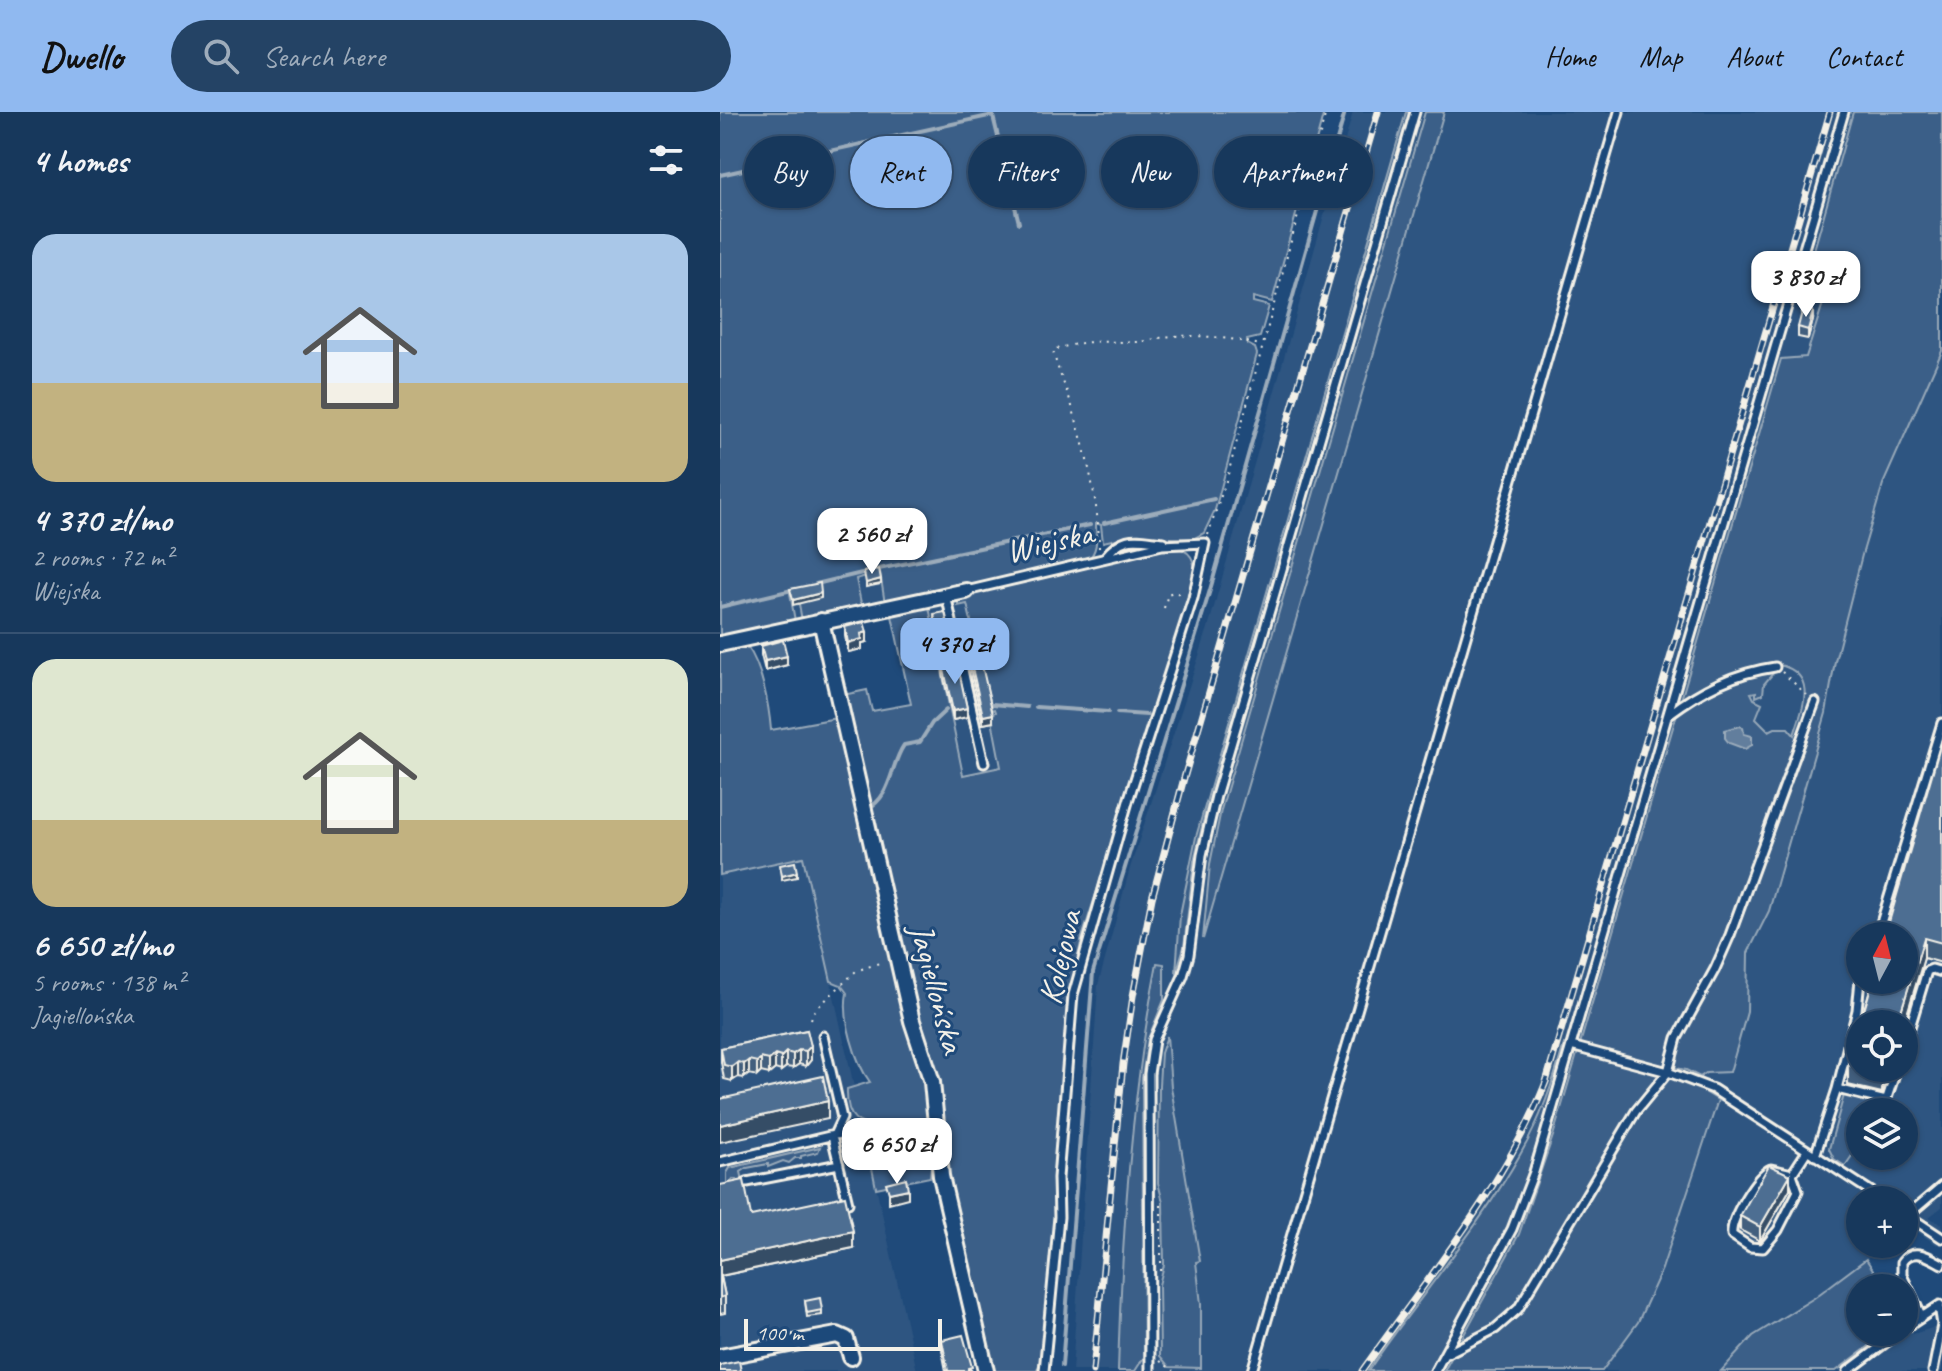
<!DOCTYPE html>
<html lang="en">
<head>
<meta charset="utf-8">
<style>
	body { margin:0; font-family:Caveat,sans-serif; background:#244365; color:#f1f3f6; height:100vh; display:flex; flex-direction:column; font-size:30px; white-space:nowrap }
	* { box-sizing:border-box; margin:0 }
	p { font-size:26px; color:#9eacbb }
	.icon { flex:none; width:44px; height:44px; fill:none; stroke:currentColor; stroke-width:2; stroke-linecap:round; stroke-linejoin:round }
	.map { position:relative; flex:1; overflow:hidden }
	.drawer { display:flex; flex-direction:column; background:#17385c; width:720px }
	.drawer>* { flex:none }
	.banner { position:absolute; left:24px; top:24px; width:760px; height:72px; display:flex; gap:16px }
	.needle { width:52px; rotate:7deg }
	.buttons { position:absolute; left:1126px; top:810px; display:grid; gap:16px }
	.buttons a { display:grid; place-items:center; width:72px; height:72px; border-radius:50%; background:#17385c; box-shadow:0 2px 6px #0004,0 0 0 2px #365272; font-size:40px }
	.scale { position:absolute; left:24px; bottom:20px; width:198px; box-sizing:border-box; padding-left:8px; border:4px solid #f4f1e8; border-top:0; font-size:22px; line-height:28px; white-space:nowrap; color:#f4f1e8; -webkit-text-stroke:6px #1f4a7a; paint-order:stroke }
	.price { position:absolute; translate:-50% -68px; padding:0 18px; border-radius:16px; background:#fff; color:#222; font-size:26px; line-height:52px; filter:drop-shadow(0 2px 4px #0008) }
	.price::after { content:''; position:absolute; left:50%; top:48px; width:24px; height:18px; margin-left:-12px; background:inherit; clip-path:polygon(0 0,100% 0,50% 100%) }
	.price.current { background:#90b9f0; color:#111 }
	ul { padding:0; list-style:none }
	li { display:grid; align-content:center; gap:16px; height:424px; padding:0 32px }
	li+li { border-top:2px solid #365272 }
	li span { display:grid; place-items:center; height:248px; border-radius:24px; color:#555 }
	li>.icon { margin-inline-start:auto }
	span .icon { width:144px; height:144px; fill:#fffc; stroke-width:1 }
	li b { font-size:34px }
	h2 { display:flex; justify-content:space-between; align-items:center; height:96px; padding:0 32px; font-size:34px }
	.chip { padding:0 28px; border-radius:36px; background:#17385c; box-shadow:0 2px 6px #0004,0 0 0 2px #365272; font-size:28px; line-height:72px }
	.chip.current { background:#90b9f0; color:#111 }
	header { display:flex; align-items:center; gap:48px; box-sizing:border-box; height:112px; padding:0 40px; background:#90b9f0; color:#111 }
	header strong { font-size:38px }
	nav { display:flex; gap:44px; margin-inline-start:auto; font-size:28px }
	.search { width:560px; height:72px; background:#244365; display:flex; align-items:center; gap:20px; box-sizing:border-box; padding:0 28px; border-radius:44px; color:#9eacbb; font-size:30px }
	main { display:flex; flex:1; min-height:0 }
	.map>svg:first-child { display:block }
</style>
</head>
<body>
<header>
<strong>Dwello</strong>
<div class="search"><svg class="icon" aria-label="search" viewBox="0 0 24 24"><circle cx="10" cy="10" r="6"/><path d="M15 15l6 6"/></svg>Search here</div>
<nav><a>Home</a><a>Map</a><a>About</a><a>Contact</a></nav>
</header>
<main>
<section class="drawer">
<h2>4 homes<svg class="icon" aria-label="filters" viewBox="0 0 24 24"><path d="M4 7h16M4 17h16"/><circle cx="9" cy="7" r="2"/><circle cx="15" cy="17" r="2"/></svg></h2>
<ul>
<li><span style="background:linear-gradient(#a9c7e8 60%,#c2b280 0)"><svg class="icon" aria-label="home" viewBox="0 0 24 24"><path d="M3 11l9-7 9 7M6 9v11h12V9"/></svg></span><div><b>4 370 zł/mo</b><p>2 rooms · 72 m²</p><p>Wiejska</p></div></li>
<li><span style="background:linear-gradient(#dfe7d0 65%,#c2b280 0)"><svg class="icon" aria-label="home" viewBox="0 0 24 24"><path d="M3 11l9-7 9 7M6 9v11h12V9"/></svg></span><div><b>6 650 zł/mo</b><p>5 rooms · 138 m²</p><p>Jagiellońska</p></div></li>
</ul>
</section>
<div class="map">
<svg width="1222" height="1259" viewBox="0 0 1222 1259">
	<rect width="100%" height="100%" fill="#1f4a7a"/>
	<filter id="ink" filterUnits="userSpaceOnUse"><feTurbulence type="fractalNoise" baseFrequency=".0125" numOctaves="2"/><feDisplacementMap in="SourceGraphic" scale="16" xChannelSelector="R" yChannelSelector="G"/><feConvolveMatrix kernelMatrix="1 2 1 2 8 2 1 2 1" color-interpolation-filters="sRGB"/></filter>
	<g filter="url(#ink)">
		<path fill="#2d5581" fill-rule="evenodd" d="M633,0H1222V1095L1209,1105L1222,1113V1126L1217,1133L1193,1117L1184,1124V1088H1140V1132H1171L1146,1147L1165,1176H1140V1220H1184V1206L1193,1222L1222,1213V1259H352L378,873L410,756L488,516ZM1140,824H1184V868H1140ZM1140,912H1184V956H1140ZM1140,1000H1184V1044H1140Z
			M167,458L174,490L73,511L67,479Z
			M238,488V493L247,491L272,597H275L276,601L272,603L282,655L243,664L209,494Z
			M83,744L197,1259H0V763Z"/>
		<path fill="#3a5f88" stroke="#97a8b8" stroke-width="2" fill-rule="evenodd" d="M0,0H604L552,190L533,185V190L549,194L540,225L527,228V232L535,236L537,242L495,398L484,421L473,427L410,424L383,430L381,413L376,411C376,423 379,439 368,447L289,468L165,492L160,460L136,467L142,496L82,509L79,492L70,481L75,509L0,527Z
			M686,0H689L485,702L474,749L464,835L456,861L460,803L476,725Z
			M705,0H724L483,827L490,752L501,698Z
			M1133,0H1222V239L1163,372L1142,443L1115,549L1106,601L1049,799L1028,841L1027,900L1010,960L986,961L980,965L966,958L940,953L937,959L975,974L998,988L942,1157L918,1210L882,1259H724L799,1122L833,1024L1061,247L1086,245L1103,191V188L1085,183L1083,177ZM1060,553C1098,563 1083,595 1074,623L1068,616H1055L1049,619L1036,606L1042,591L1034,587L1031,581L1036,580V585L1043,582L1044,572Z
			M456,435C477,441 476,456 473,475L362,826C338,928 338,1035 333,1139C331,1174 323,1208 322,1243L317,1259H270L238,1122L200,917L123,583L147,578L152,599L191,592L171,499L208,490L243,663L281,655L271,603L276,600L275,597L272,598L247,492L238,494V488L250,482Z
			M27,534C42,554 49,594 51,618L117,606L199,935L216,1032L212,1043L210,1065L156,1076L146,1026L167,1024L163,1016C137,1013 126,1007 127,977L150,970C135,950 122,906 127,881L121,873L111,869L83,745L0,763V539Z
			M437,851L444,852V888L428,927L422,966L424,1245L415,1259H398C402,1123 411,985 437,851Z
			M447,924L451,975L480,1149L476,1150L481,1192V1256L449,1255L440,1244L439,1173L444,1153L443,1090L438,1071L439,973L441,941Z
			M844,932L847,933L801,1084L788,1115L709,1259H648C698,1186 758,1118 801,1041C821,1007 833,970 844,932Z
			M1124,983L1165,994L1161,1000H1140V1032L1125,1054L1114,1047L1109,1037Z
			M100,1035L98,1040L81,1044V1046H75L69,1051L63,1049L48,1055V1052L27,1056L21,1060L24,1073L16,1072V1068L13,1067L7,1074V1061L10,1056Z
			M1146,1147L1165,1176H1140V1220H1168L1116,1259H1001L1033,1224L1094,1186Z"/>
		<path fill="#627e9d" stroke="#9cacbb" stroke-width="2" d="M1019,614L1023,615L1024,622L1032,624V633L1025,637L1009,631L1005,626V618Z"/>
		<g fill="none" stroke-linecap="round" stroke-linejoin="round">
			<path stroke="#9cacbb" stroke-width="4" d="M272,0L299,111
				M0,63L273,3
				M384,411L494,387
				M154,458L370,413
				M96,472L146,460
				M0,495L72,478
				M272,592L307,595
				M316,595L388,600
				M397,601L427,603
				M147,697C172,685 170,653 184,633L200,630L212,611L226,598
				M342,1254L373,860L490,478L625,0"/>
			<g stroke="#f4f1e8" stroke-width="13">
				<path id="service" d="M384,446C404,421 415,427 444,430
					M246,479L442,433L485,431L473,486L409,686L353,883L338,1066L339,1105L324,1259
					M226,483L264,651
					M949,602C981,578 1014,561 1055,555
					M1157,824L1222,611
					M851,934L948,960L957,926L995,857L1010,823L1095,590
					M1184,935L1207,859L1212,857L1222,860
					M1117,977L1166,989L1177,956
					M114,1023L140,1021
					M112,1024L128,1091
					M1095,1044L1117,977L1137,898L1140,868
					M0,1050L114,1023L122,1006L103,924
					M1051,1057L1072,1062L1078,1079L1058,1118L1043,1136L1030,1135L1012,1123C1010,1107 1036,1064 1051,1057Z
					M1072,1062L1087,1039
					M27,1070L119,1052
					M1184,1101L1222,1126
					M1188,1103L1222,1074
					M1202,1205L1182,1163V1150C1193,1134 1209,1145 1222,1152
					M1184,1217L1220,1193
					M726,1242L775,1217L798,1197L916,999L948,960L993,977L1164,1088
					M430,1259L429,962L434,928L463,864L469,843L482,743L496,684L695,0
					M532,1259L899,0
					M715,1259L792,1117L814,1060L1124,0
					M1128,1259L1180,1220
					M1213,1259L1222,1213L1219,1194"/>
			</g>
			<g stroke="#f4f1e8" stroke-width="20">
				<path id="minor" d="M101,509L192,909L212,970L221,1064L266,1259
					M0,532L246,479
					M0,1245L117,1223L126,1227L131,1245"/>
			</g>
			<path stroke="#f4f1e8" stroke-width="2" stroke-dasharray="2 6" stroke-linecap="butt" d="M488,423L507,366L606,0
				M379,436C379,388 365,336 351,291C345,273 337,257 333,238C369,227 379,230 415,230C427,230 440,225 452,224C482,223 512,226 540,233
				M444,496L448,482L453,480L464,483
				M1062,560L1087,583
				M91,907L94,899L136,859L162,850
				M149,1021H160L205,1034
				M441,1159V1090
				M440,1249L454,1259"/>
			<use href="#service" stroke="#1f4a7a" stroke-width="7"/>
			<use href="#minor" stroke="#1f4a7a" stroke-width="14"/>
			<g stroke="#f4f1e8" stroke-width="7">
				<path id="rail" d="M373,1259L403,952L413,884L432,786L464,666L658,0
					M642,1259C706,1168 785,1074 826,970L1110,0"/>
			</g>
			<use href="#rail" stroke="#1f4a7a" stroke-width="4" stroke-dasharray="12" stroke-linecap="butt"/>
		</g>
		<path fill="#425f7e" stroke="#f4f1e8" stroke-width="2" d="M1093,208L1088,227L1078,225V215Z
			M214,502L230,534L219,536L214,511Z
			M125,515L147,530L142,531V537L128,540L125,524Z
			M41,534L67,553L45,559L41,543Z
			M248,538L273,610L263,612L248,547Z
			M223,553L247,605L233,608L223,562Z
			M1222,628V851L1204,846L1184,912H1140L1170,956L1162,981L1128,973V953Z
			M87,918L91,948L86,954L79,952L73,956L66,955L61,959L55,957L49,962L41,960L37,964L29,962L24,966L18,965L12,969L4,967L1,950V936Z
			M0,1073L31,1104L133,1136L1,1164L5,1184V1201L0,1202Z
			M1070,1077L1040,1129L1020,1118V1104Z
			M85,1189L102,1198V1203L87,1205Z
			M222,1228L252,1259H226L222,1238Z"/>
		<path fill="#364d66" stroke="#f4f1e8" stroke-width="2" d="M1093,199V208L1088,227V218Z
			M161,467V472L146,475V471Z
			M101,481V486L73,493V488Z
			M147,520V530L142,531V537L128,540V531L141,522Z
			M230,524V534L219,536V526Z
			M67,544V553L45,559V549Z
			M247,596V605L233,608V599Z
			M273,602V610L263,612V604Z
			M77,760V765L62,768V764Z
			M1204,826V846L1184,912H1177Z
			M91,934V948L86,954V939Z
			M79,938V952L73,956V942Z
			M66,940V955L61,959V945Z
			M55,943V957L49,962V948Z
			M41,946V960L37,964V950Z
			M29,948V962L24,966V952Z
			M18,950V965L12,969V955Z
			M1163,956H1170L1162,981V961Z
			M108,989V1007L0,1030V1013Z
			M1070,1063V1077L1040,1129V1115Z
			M188,1077V1086L169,1091V1081Z
			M133,1119V1136L0,1164V1148Z"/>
		<path fill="#4d6e92" stroke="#f4f1e8" stroke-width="2" d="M1083,196L1093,199L1088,218L1078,215Z
			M159,457L161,467L146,471L144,460Z
			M100,471L101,481L73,488L70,477Z
			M225,500L230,524L219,526L214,502Z
			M144,510L147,520L141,522L142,527L128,531L125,515Z
			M63,528L67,544L45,549L41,534Z
			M258,536L273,602L263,604L248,538Z
			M237,550L247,596L233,599L223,553Z
			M1222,628V831L1204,826L1177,912H1140V956L1128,953L1153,868H1184V824H1165Z
			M75,750L77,760L62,764L60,753Z
			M87,918L91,934L86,939L79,938L73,942L66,940L61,945L55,943L49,948L41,946L37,950L29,948L24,952L18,950L12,955L4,953L1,936Z
			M1141,956H1163L1162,961Z
			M103,964L108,989L0,1013V987Z
			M1049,1053L1070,1063L1040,1115L1020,1104Z
			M186,1066L188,1077L169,1081L166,1071Z
			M24,1068L31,1104L125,1084L133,1119L0,1148V1073Z
			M0,1161L5,1184L0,1186Z
			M100,1186L102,1198L87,1201L85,1189Z
			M243,1223L252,1255L248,1256V1259H228L222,1228Z
			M19,1249L21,1259H0V1253Z"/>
	</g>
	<g text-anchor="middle" stroke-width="6" stroke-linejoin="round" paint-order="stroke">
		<g font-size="34" fill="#f4f1e8" stroke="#1f4a7a">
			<text transform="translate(329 429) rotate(-13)" y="12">Wiejska</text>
			<text transform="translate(339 845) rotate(-77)" y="12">Kolejowa</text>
			<text transform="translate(218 876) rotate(75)" y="12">Jagiellońska</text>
		</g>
	</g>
</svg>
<div class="buttons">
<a><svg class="needle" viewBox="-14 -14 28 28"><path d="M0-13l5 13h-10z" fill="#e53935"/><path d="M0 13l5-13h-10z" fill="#9eacbb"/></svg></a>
<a><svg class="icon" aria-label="locate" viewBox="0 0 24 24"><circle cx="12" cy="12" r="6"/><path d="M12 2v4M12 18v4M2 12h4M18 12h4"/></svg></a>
<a><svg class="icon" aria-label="layers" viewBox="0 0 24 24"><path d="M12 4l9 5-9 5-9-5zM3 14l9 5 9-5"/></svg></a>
<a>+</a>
<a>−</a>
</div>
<div class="scale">100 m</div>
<b class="price" style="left:1086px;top:207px">3 830 zł</b>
<b class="price" style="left:152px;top:464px">2 560 zł</b>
<b class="price current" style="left:235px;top:574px">4 370 zł</b>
<b class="price" style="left:177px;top:1074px">6 650 zł</b>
<div class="banner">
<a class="chip">Buy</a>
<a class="chip current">Rent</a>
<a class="chip">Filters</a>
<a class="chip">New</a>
<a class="chip">Apartment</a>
</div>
</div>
</main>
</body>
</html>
